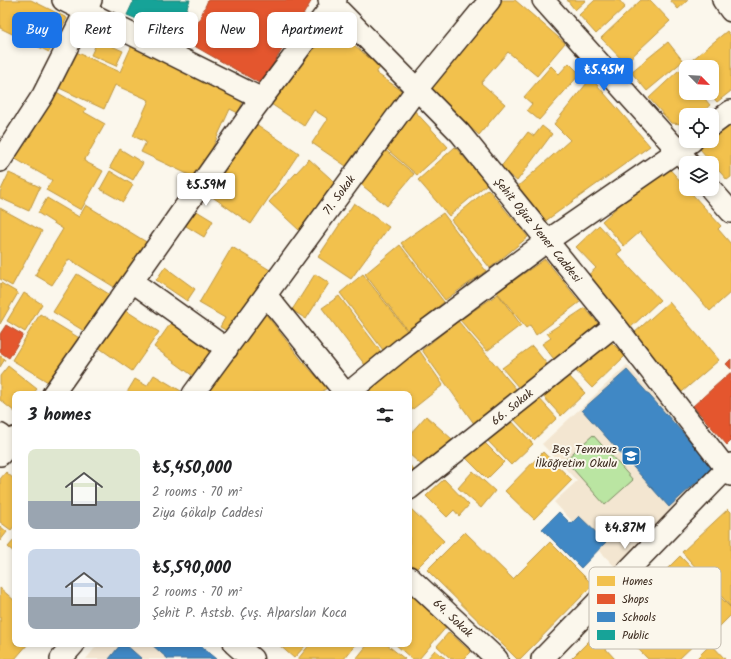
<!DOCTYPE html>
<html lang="en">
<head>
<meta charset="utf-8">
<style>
	body { margin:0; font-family:Kalam,sans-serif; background:#f2f2f2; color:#202124; height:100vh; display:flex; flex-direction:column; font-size:15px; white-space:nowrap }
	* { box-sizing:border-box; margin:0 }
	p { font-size:13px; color:#757577 }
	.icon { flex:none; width:22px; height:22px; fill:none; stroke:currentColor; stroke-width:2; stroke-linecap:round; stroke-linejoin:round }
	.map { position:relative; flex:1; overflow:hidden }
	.drawer { position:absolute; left:12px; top:391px; width:400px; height:256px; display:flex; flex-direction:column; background:#fff; border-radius:8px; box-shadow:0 2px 6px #0003 }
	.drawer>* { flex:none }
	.guide { position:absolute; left:12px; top:12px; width:400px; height:36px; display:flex; gap:8px }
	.needle { width:26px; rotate:114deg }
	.controls { position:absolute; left:679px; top:60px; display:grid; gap:8px }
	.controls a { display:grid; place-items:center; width:40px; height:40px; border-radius:8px; background:#fff; box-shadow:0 2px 6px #0003; font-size:20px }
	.price { position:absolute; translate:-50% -34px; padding:0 9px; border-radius:4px; background:#fff; color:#222; font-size:13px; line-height:26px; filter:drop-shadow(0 1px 2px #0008) }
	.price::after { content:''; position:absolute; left:50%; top:24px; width:12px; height:9px; margin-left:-6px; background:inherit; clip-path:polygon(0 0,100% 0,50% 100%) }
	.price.current { background:#1a73e8; color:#fff }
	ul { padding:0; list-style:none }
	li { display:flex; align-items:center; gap:12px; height:100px; padding:0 16px }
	li span { display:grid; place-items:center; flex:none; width:112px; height:80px; border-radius:8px; color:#555 }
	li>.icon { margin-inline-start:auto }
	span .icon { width:48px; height:48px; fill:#fffc; stroke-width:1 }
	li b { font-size:17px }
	h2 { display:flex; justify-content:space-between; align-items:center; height:48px; padding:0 16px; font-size:17px }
	.tag { padding:0 14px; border-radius:8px; background:#fff; box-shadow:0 2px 6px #0003; font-size:14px; line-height:36px }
	.tag.current { background:#1a73e8; color:#fff }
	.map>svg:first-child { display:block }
</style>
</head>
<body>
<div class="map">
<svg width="731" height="659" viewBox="0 0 731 659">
	<rect width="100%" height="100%" fill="#fbf7ec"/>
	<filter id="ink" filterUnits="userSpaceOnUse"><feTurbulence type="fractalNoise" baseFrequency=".025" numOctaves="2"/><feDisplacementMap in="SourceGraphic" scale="8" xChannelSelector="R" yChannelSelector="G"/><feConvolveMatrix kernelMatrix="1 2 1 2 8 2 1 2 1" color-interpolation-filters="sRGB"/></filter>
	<g filter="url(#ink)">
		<path fill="#f3e6d1" d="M627,365L719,468L617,569L554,502L577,481L542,444Z
			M98,644H183L199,659H86Z"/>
		<path fill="#bae5a2" stroke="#7a8860" d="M593,435L633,480L605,505L565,460Z"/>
		<path fill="#f2c14e" stroke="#bb9440" d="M0,0H31L67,18L49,52L0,28Z
			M497,0H515L565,43L537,76L508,52L481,83L505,104L479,135L423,86Z
			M567,0H586L575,10Z
			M595,0H619L625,7L596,34L579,15Z
			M641,0H650L670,21L625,63L601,38Z
			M670,0H688L678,9Z
			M328,23L380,67L376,73L405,93L368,149L361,144L346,166L312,143L328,119L314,110L304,126L268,102Z
			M727,31L731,36V91L717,102L709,93H712V67H688L686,65Z
			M98,40L123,51L116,66L91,55Z
			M668,42L683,61L647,91L631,72Z
			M132,45L245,97L238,113L230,109L198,179L141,152L146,142L133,136L149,100L115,85L104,109L57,87L74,51L120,72Z
			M569,63L580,74L539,120L527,110L532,104L524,97L551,66L559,74Z
			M679,70L686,78V93H700L710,105L699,115H686V123L682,124L671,123L649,98Z
			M591,78L650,146L544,222L516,188L570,140L554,124Z
			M53,90L86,109L84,112L105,124L84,161L103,171L81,210L46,190L52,180L14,158Z
			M411,107L448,147L417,175L382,145Z
			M253,122L299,153L251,224L204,191Z
			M731,122V177L727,180L700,149L709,141H712V139Z
			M542,126L552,134L517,181L500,168L528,132L534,136Z
			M455,147L487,184L449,216L418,180Z
			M120,149L143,163L133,180L110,167Z
			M384,149L414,174L387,206L357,181Z
			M309,159L340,187L300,231L269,202Z
			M665,164L721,226L718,229L731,244V292L710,311L640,232L624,246L602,221Z
			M110,171L133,185L123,202L100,189Z
			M9,173L40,187L29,211L0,198V192Z
			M488,189L528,237L490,268L451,220Z
			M47,198L79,217L86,205L148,243L119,290L69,259L52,285L35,275L63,229L38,213Z
			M354,203L389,227L351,279L318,257Z
			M0,208L42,231L12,286L0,279Z
			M195,210L213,221L204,237L186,226Z
			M443,213L486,271L445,300L401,243Z
			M599,225L622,250L617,254L660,300L629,329L583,280L596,268L576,247Z
			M400,245L444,302L408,331L365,274Z
			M232,247L270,270L233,334L220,327L225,318L199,303Z
			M545,259L580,302L536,335L530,325L526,328L497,292Z
			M165,267L195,289L187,301L156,280Z
			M77,274L112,296L89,334L53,312Z
			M315,274L329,283L306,319L292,310Z
			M363,274L407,331L383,350L340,293Z
			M1,283L18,293L0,324V284Z
			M24,293L42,304L25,332L7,321Z
			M498,294L521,325L487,351L460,320Z
			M339,296L382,353L365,365L322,308Z
			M669,302L719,360L682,392L633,334Z
			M122,308L159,332L132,371L95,345Z
			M585,308L601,327L557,363L542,344L551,338L547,333Z
			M264,312L303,362L327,388L319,394H201Z
			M40,314L81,339L53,385L12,360Z
			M175,317L219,349L197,379L154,347Z
			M458,321L517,390L475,425L422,350Z
			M606,337L625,356L592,388L573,368Z
			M532,346L547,364L519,388L502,368Z
			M419,350L443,385L409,412V394H363Z
			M0,356L5,359L0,367Z
			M8,366L37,389L33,394H15V412L0,400V376Z
			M566,373L585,393L561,416L542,395Z
			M154,375L181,391L180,394H126L135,379L147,386Z
			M537,396L557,418L534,440L513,418Z
			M426,416L452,439L426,469L409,454V435Z
			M509,418L533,444L511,465L487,440Z
			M482,440L504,462L487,479L465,457Z
			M543,452L572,480L534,519L505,491Z
			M409,464L417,474L409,480Z
			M473,471L495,491L481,508L458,488Z
			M6,472L15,480V525L11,530L0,522V479Z
			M444,479L469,505L459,516L454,510L447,517L426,496Z
			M409,507L444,541L416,569L409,562Z
			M728,509L731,512V607L682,552Z
			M0,526L7,532L0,541Z
			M465,532L513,579L550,542L593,585L520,659H517L427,570Z
			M15,539V553L8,547Z
			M680,556L731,608V615L704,642L650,586Z
			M0,588L15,601V644H28L15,659H0Z
			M649,589L699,640L679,659H648L613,623Z
			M409,592L448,625L419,659H412L395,644H409Z
			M449,632L471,652L464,659H451L437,646Z
			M594,636L615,659H571Z
			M278,644H307L294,658Z
			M310,644H356L344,659H298Z
			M368,644H386L405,659H356Z
			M711,644L725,659H696Z
			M435,650L446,659H427Z"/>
		<path fill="#e4572e" stroke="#b14a29" d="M208,0H312L261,84L189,43Z
			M6,325L23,335L9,358L0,352V334Z
			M731,359V369L726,364Z
			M731,372V441L727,445L693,406Z"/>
		<path fill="#3f88c5" stroke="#3e6c93" d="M627,370L713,467L669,507L582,410Z
			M559,512L571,524L579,516L606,542L581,568L542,529Z
			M645,517L653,525L644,535L635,527Z
			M121,644H125L142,659H109Z
			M151,644H198L216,659H168Z"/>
		<path fill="#17a398" stroke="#227f73" d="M134,0H190L176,35L127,15Z"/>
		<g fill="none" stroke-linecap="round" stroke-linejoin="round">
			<g stroke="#3b2a1e" stroke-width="24">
				<path id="street" d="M63,0L262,99
					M329,0L460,133L612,321L731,475
					M543,0L689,163
					M723,0L731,11
					M712,125L731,111
					M0,161L43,95L91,0
					M711,189L731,212
					M133,282L227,349
					M266,295L346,394
					M53,394L254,109L336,0
					M193,394L417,89L490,0
					M347,394L407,345L547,241L692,141
					M0,455L15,438
					M409,489L615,325
					M409,577L497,659
					M61,659L74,644
					M542,659L731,464"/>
			</g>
			<g stroke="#3b2a1e" stroke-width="25">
				<path id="secondary" d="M0,435L15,448
					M235,644L252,659"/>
			</g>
			<use href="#street" stroke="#fbf7ec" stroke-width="21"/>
			<use href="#secondary" stroke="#fbf7ec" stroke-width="22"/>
		</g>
	</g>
	<defs>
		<g id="school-square" transform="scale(1)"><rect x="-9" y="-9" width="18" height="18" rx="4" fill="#1f6fb2" stroke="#fbf7ec"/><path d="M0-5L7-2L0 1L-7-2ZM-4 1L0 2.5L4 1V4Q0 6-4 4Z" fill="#fff"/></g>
	</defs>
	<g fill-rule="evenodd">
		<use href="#school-square" x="631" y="456"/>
	</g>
	<g text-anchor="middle" stroke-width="4" stroke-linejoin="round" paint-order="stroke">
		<g font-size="12" fill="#3b2a1e" stroke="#fbf7ec">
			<text transform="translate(339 195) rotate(-54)" y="4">71. Sokak</text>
			<text transform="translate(538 230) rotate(51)" y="4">Şehit Oğuz Yener Caddesi</text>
			<text transform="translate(512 407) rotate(-39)" y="4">66. Sokak</text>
			<text transform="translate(453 618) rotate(43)" y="4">64. Sokak</text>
		</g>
		<g font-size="12" fill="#3b2a1e" stroke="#fbf7ec" text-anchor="end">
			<text x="617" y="453">Beş Temmuz<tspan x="617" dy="14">İlköğretim Okulu</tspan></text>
		</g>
	</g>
	<rect x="589" y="567" width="132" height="82" rx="6" fill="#fbf7ec" stroke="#c1baae" stroke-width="1"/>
	<rect x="597" y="576" width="18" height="10" fill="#f2c14e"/>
	<rect x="597" y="594" width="18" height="10" fill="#e4572e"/>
	<rect x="597" y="612" width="18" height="10" fill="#3f88c5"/>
	<rect x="597" y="630" width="18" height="10" fill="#17a398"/>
	<g font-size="11" fill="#3b2a1e">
		<text x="622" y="585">Homes</text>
		<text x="622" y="603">Shops</text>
		<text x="622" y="621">Schools</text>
		<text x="622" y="639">Public</text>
	</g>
</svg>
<div class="controls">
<a><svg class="needle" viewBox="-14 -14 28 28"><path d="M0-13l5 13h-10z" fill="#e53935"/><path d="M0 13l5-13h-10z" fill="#757577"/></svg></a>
<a><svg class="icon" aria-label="locate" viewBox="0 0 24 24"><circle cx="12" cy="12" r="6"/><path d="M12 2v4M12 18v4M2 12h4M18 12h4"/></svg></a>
<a><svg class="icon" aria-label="layers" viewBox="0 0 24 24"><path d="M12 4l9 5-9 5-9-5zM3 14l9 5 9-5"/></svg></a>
</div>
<b class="price current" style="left:604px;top:92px">₺5.45M</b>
<b class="price" style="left:206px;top:207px">₺5.59M</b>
<b class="price" style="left:625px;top:550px">₺4.87M</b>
<div class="guide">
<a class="tag current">Buy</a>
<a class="tag">Rent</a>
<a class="tag">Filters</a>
<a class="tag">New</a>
<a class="tag">Apartment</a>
</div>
<section class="drawer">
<h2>3 homes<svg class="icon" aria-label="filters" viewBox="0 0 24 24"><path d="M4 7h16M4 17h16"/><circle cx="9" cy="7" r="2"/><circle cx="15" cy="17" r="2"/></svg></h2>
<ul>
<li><span style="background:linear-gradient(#dfe7d0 65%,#9aa5b1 0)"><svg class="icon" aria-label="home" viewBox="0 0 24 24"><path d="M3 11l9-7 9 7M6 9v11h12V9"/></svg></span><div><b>₺5,450,000</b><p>2 rooms · 70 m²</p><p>Ziya Gökalp Caddesi</p></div></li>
<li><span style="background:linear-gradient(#c9d6e8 60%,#9aa5b1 0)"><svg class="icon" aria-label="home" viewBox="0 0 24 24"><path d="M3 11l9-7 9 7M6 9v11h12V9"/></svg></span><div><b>₺5,590,000</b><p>2 rooms · 70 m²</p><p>Şehit P. Astsb. Çvş. Alparslan Koca</p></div></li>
</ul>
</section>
</div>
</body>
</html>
